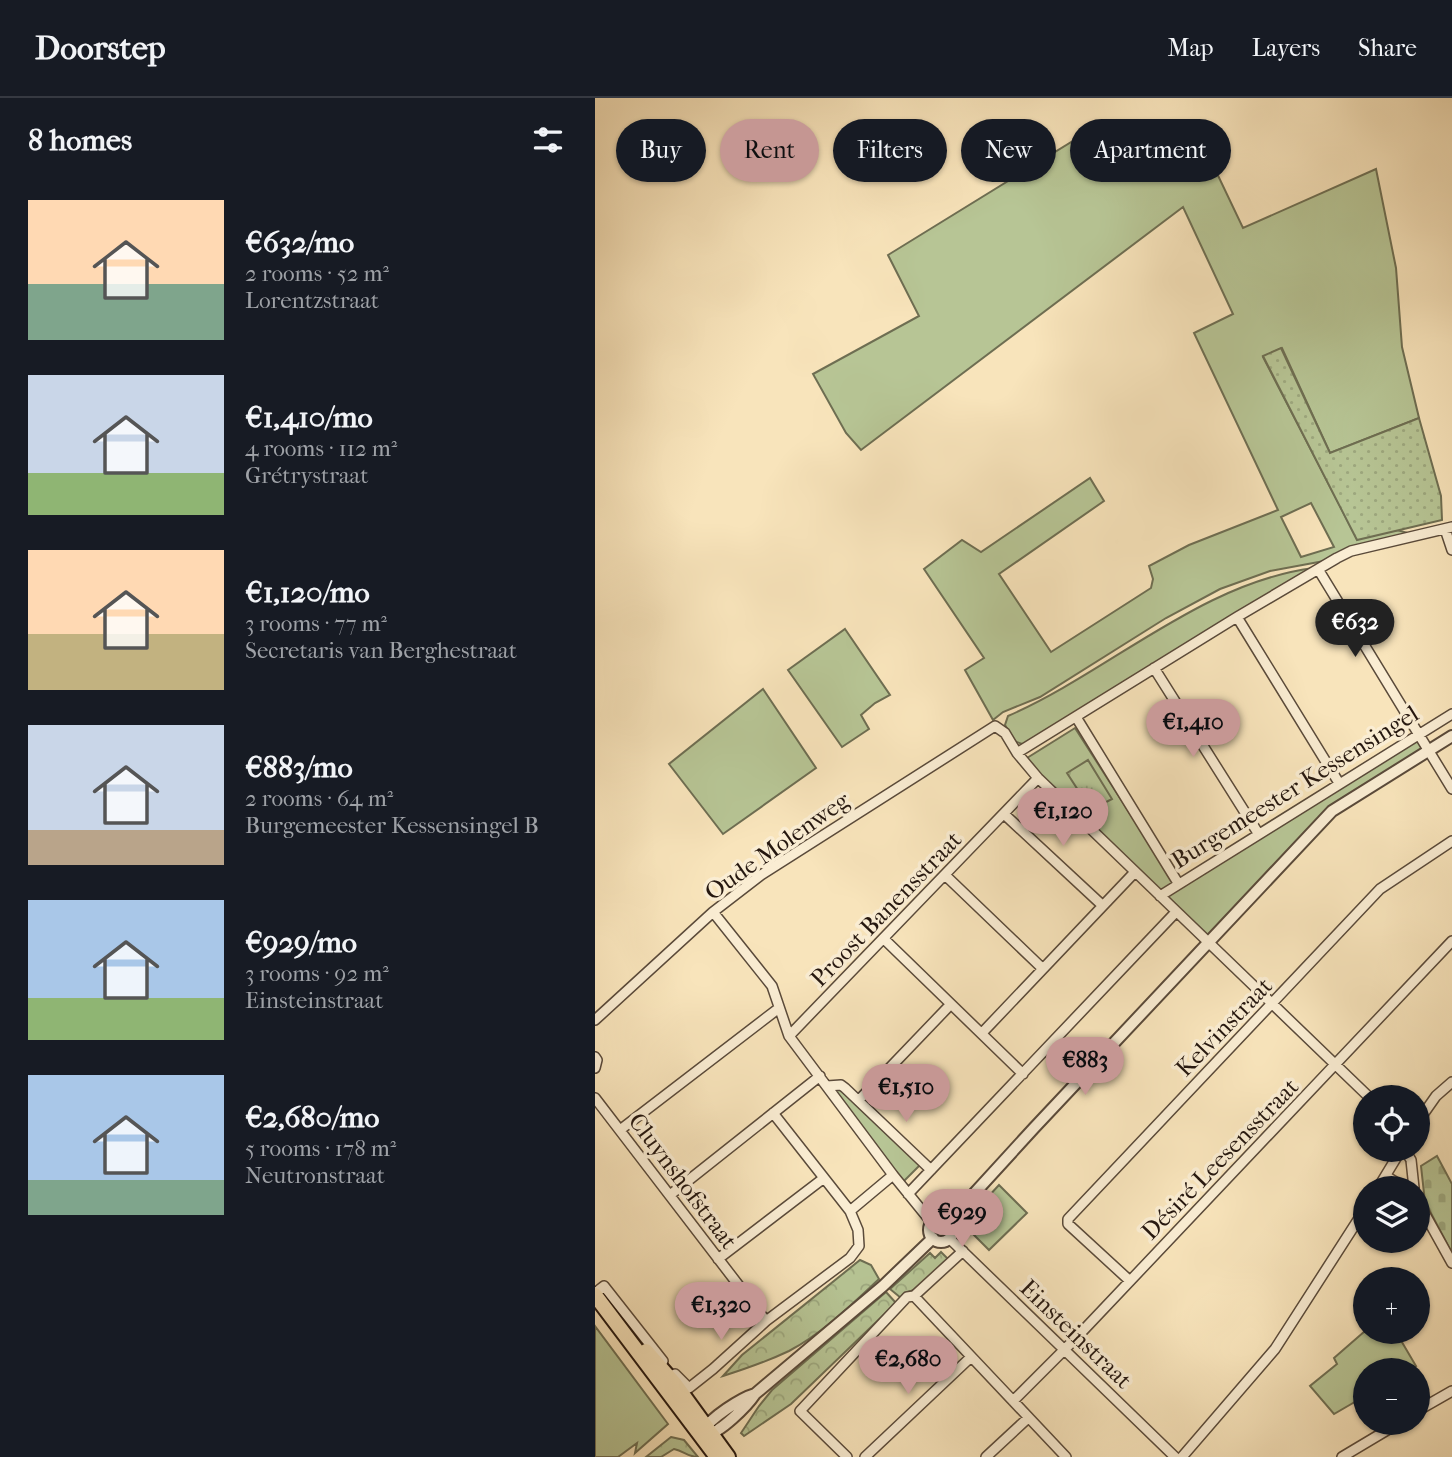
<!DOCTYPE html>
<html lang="en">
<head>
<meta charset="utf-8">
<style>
	body { margin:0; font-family:"IM FELL French Canon",serif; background:#20242c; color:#f1f3f6; height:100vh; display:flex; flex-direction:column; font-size:26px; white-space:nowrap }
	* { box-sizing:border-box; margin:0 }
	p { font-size:23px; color:#9ea1a6 }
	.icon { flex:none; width:38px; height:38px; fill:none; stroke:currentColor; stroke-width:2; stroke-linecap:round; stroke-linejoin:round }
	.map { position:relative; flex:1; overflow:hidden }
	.panel { display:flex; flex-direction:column; background:#171b24; width:595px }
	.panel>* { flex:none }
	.hud { position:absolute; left:21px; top:21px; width:665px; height:63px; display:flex; gap:14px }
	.controls { position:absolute; left:758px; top:987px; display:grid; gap:14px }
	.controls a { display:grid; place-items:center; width:77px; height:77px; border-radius:50%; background:#171b24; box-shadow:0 2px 5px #0004; font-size:35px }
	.price { position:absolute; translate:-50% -60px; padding:0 16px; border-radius:24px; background:#c59692; color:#111; font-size:23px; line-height:46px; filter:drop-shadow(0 2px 4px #0008) }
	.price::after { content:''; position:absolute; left:50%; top:42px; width:21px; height:16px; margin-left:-10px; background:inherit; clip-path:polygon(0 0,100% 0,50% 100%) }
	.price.active { background:#222; color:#fff }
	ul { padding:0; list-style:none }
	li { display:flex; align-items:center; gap:21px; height:175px; padding:0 28px }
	li span { display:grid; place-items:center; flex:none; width:196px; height:140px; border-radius:0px; color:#555 }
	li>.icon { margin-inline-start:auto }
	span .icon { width:84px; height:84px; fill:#fffc; stroke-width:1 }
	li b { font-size:30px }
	h2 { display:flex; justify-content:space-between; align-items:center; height:84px; padding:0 28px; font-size:30px }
	.tag { padding:0 24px; border-radius:32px; background:#171b24; box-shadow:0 2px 5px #0004; font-size:24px; line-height:63px }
	.tag.active { background:#c59692; color:#111 }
	header { display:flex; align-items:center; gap:42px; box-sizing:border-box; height:98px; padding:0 35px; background:#171b24; border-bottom:2px solid #363941 }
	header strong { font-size:33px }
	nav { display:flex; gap:38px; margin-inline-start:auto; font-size:24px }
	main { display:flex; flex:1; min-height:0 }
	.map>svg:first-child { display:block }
</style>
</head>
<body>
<header>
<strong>Doorstep</strong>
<nav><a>Map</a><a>Layers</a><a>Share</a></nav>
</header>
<main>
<section class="panel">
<h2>8 homes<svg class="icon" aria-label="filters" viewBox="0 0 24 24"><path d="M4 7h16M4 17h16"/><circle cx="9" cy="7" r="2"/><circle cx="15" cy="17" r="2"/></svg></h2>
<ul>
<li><span style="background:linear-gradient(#ffd9b3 60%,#7fa58c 0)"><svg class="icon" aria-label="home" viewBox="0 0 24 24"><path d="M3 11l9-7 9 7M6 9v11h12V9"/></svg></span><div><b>€632/mo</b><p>2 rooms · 52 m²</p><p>Lorentzstraat</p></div></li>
<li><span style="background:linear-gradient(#c9d6e8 70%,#8fb573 0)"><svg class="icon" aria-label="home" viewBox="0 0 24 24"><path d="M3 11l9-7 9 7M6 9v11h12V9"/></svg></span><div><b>€1,410/mo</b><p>4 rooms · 112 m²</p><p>Grétrystraat</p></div></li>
<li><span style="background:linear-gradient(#ffd9b3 60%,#c2b280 0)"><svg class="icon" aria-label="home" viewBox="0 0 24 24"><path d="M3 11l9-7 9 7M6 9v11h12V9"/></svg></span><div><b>€1,120/mo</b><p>3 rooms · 77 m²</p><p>Secretaris van Berghestraat</p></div></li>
<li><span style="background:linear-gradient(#c9d6e8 75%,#b9a48a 0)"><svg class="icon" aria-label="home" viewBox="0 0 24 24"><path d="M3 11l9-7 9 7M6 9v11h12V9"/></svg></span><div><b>€883/mo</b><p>2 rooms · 64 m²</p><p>Burgemeester Kessensingel B</p></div></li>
<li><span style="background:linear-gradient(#a9c7e8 70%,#8fb573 0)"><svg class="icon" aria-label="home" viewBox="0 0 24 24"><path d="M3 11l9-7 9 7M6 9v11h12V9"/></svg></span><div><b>€929/mo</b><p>3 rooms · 92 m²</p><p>Einsteinstraat</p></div></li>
<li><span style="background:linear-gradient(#a9c7e8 75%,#7fa58c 0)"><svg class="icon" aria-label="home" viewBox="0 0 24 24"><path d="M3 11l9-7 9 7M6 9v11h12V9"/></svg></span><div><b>€2,680/mo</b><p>5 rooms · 178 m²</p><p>Neutronstraat</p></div></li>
</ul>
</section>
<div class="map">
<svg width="857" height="1359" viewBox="0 0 857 1359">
	<defs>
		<pattern id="forest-crowns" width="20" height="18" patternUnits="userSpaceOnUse" patternTransform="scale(1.75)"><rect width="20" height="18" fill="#b7c595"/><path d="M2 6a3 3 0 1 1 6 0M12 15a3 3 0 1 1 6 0" fill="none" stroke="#9da87f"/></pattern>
		<pattern id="cemetery-stones" width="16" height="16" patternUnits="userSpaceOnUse" patternTransform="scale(1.75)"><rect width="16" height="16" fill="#b7c595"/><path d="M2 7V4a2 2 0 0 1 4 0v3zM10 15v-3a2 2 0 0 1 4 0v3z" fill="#9da87f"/></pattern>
		<pattern id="park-tufts" width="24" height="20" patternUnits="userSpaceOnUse" patternTransform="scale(1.75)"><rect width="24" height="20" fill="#b7c595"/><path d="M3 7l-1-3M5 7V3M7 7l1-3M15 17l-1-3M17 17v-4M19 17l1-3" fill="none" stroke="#9da87f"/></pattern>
		<pattern id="garden-dots" width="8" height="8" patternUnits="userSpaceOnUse" patternTransform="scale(1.75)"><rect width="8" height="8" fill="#b7c595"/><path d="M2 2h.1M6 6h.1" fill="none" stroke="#9da87f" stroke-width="1.8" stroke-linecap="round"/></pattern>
	</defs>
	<rect width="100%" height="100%" fill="#f8e4bb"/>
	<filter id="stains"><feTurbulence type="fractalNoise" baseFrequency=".00286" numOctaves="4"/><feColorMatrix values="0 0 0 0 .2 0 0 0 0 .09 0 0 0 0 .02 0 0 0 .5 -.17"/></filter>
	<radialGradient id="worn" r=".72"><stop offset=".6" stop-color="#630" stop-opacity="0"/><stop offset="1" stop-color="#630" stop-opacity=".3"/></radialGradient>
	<path fill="#b7c595" stroke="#6e6e52" stroke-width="2" fill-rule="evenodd" d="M507,25L537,70L608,46L648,130L781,71L801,170L807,249L824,320L735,355L687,250L668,259L762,441L802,432L813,435L729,463L675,473L625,491L571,520L445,599L408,614L398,622L370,572L389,560L329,471L367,442L386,454L495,380L509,403L404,476L456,554L556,490L558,481L554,468L594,447L683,412L599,235L638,216L588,109L266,352L251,335L218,276L324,218L293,157ZM716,405L739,449L706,459L686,419Z
		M719,470L430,647L419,643L410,627L413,618C514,574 607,484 719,470Z
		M250,531L295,597L280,605L266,617L274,631L247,649L193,572Z
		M168,591L221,670L128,736L74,666Z
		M480,630L579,784L565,793L440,673L432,660Z
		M822,642L828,652L755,698L614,840L570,798Z
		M237,990H245L326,1066L308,1084Z
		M404,1087L432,1115L394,1152L368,1126Z
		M0,1228L73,1326L40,1355L42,1345L23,1359H0Z
		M770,1233L801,1234L821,1268L813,1272H770V1298L739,1316L715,1288L742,1266L739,1260Z"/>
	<path fill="url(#forest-crowns)" stroke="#6e6e52" stroke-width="2" d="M346,1154L354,1162L325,1190L313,1194L306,1200L295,1191L335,1155L340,1160Z
		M265,1162L276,1167L284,1181C256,1207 228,1235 194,1253C173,1263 150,1271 128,1278L147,1257Z
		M291,1194L301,1205L196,1306L149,1338L146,1335L164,1308L177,1292Z
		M76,1339L89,1342L103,1359C93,1359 89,1353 79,1351L66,1359H51Z"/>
	<path fill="url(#cemetery-stones)" stroke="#6e6e52" stroke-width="2" d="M842,1058L857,1086V1155L830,1104L826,1068Z"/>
	<path fill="url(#park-tufts)" stroke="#6e6e52" stroke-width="2" d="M493,662L517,701L496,712L472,675Z"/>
	<path fill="url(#garden-dots)" stroke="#6e6e52" stroke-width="2" d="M686,250L735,355L824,320L846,398L847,422L762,442L668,258Z"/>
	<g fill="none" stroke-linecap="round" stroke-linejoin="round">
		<g stroke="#5a4a3a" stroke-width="12">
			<path id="minor" d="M850,431L857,452
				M723,471L857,691
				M642,519L744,685
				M559,570L663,735
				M481,619L583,785
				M422,655L642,519L742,460L756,453L857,429
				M409,716L507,807
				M350,777L447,870
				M565,798L857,616
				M118,814L177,888L194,938L298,1077L337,1125
				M289,841L428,976
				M0,922L118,814L166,777L400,628L410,635L422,655L443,680L774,999
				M387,935L540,774
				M194,938L443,680
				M0,959L2,962L0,970
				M232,988L246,987L250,990L336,1072
				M0,1000L171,1223
				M264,1002L356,906
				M822,1025L841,998L857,984
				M25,1032L184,910
				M810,1052L816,1062L819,1090
				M791,1078L810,1090
				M783,1090L806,1052
				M313,1096L581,814
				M75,1097L225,978
				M822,1102L857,1165
				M255,1113L298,1077
				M355,1141L580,1359
				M123,1161L229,1080
				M535,1183L473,1126V1121L785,791L857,743
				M0,1195L9,1188L68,1263
				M319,1198L471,1359
				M80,1276L94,1290L118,1271L171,1223L255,1160L264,1148L263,1132L255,1113L178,1015
				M418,1303L481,1240L857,843
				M822,1313L857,1293
				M252,1359L205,1313L312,1199L319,1198L368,1153
				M270,1359L376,1259
				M391,1359L433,1320
				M587,1359L680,1251L770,1111
				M747,1359L804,1325"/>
		</g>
		<g stroke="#5a4a3a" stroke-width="14">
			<path id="tertiary" d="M334 1132a12 12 0 1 1 24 0a12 12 0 1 1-24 0Z
				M354,1123L439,1030L737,713L857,638
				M108,1333C115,1320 146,1300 160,1296
				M111,1337C125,1335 152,1308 160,1296L288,1188L338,1140"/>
		</g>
		<g stroke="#25170f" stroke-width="18">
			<path id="primary" d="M0,1197L122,1359
				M51,1253L80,1286L133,1359"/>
		</g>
		<use href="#minor" stroke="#faedd3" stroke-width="9"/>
		<use href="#tertiary" stroke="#faedd3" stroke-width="10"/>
		<use href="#primary" stroke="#f8e4bb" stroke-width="14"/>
	</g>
	<g text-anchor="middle" stroke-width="7" stroke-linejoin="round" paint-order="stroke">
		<g font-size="24" fill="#25170f" stroke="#faedd3">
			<text transform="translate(700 689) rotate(-32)" y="8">Burgemeester Kessensingel</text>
			<text transform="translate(182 748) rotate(-35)" y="8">Oude Molenweg</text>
			<text transform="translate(291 811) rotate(-46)" y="8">Proost Banensstraat</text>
			<text transform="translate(629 929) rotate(-46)" y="8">Kelvinstraat</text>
			<text transform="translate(625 1061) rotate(-46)" y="8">Désiré Leesensstraat</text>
			<text transform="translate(88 1083) rotate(53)" y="8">Cluynshofstraat</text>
			<text transform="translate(481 1236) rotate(44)" y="8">Einsteinstraat</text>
		</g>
	</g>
	<rect width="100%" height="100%" filter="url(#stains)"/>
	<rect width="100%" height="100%" fill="url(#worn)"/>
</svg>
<div class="controls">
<a><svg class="icon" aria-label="locate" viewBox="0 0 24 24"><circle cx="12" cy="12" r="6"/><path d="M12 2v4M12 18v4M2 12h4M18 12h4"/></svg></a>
<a><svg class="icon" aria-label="layers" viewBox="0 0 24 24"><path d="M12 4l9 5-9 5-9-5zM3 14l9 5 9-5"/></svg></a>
<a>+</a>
<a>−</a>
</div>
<b class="price active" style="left:760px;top:561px">€632</b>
<b class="price" style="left:598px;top:661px">€1,410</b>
<b class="price" style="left:468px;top:750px">€1,120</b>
<b class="price" style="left:490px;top:999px">€883</b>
<b class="price" style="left:311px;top:1026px">€1,510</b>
<b class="price" style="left:367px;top:1151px">€929</b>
<b class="price" style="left:126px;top:1244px">€1,320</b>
<b class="price" style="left:313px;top:1298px">€2,680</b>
<div class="hud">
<a class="tag">Buy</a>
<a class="tag active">Rent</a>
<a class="tag">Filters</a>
<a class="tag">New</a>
<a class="tag">Apartment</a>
</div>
</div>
</main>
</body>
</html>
